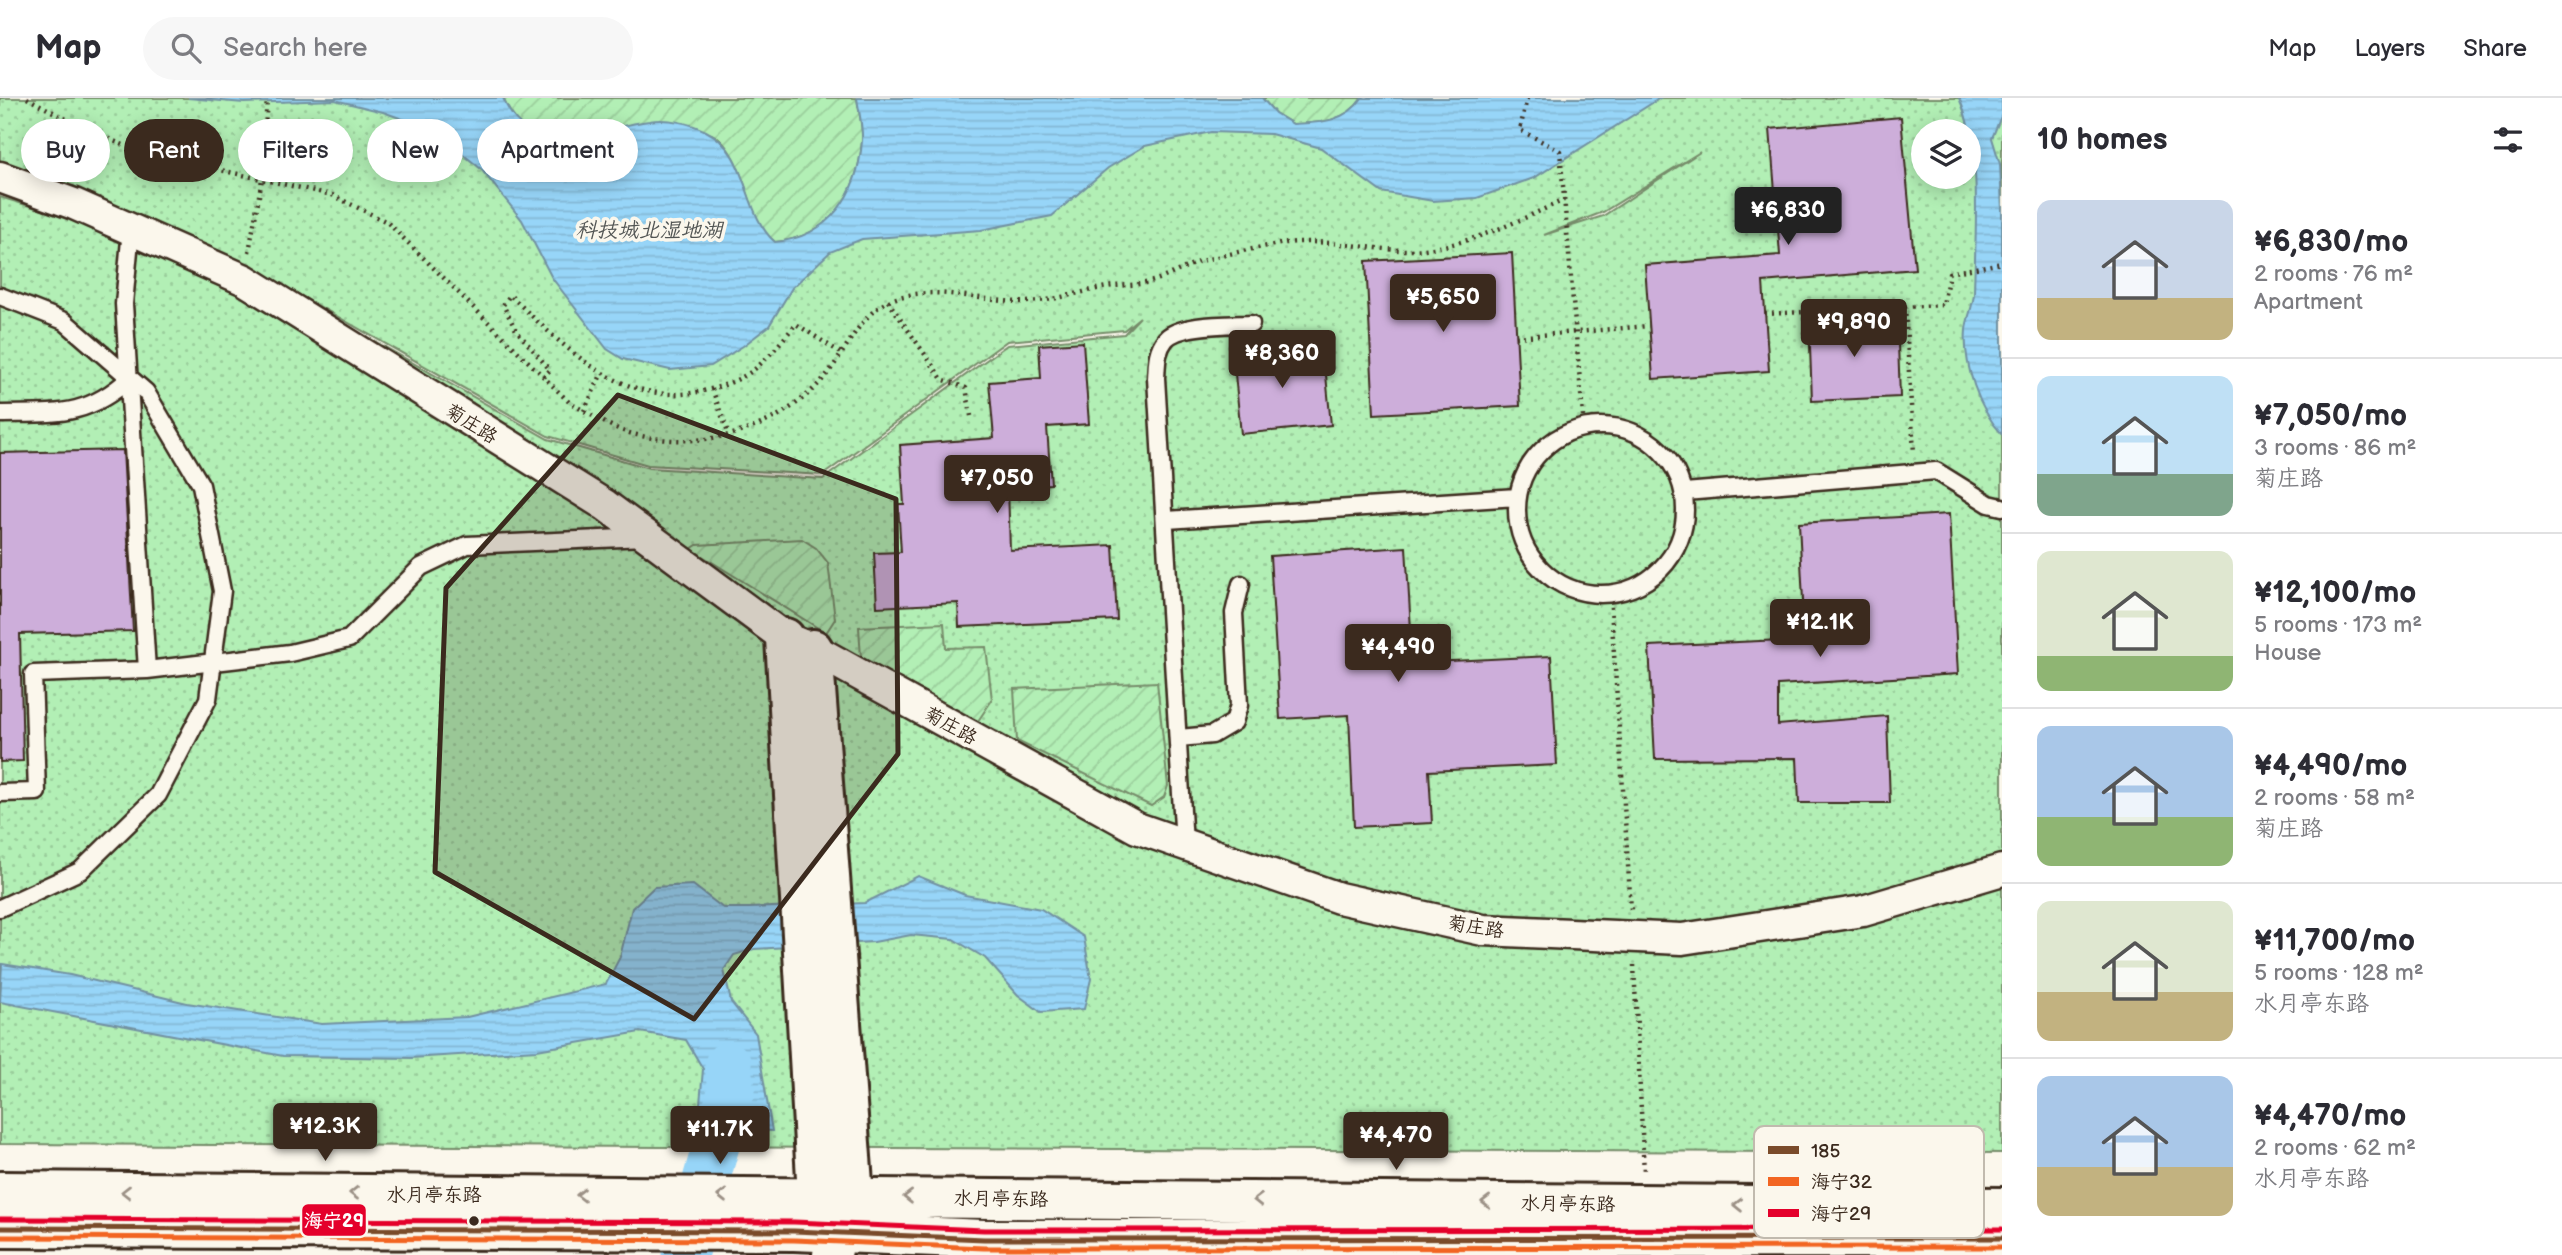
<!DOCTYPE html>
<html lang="en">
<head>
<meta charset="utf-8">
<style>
	body { margin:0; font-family:"Balsamiq Sans","LXGW WenKai TC",sans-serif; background:#f7f7f7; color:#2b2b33; height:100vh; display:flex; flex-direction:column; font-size:26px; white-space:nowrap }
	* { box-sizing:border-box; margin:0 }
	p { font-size:23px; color:#7c7c81 }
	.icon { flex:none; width:38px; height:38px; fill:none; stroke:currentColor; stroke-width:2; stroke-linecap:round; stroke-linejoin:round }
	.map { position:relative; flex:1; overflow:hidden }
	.sheet { display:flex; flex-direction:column; background:#fff; width:560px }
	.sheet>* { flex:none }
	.hud { position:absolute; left:21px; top:21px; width:665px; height:63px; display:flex; gap:14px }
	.fabs { position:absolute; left:1911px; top:21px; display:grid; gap:14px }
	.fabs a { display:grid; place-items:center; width:70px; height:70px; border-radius:50%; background:#fff; box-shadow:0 4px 18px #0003; font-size:35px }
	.price { position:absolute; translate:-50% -60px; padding:0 16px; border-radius:7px; background:#3b2a1e; color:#fff; font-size:23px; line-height:46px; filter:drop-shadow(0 2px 4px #0008) }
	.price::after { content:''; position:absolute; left:50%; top:42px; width:21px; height:16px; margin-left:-10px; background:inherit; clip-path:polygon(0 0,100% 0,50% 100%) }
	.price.on { background:#222; color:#fff }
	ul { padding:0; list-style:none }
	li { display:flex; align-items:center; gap:21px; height:175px; padding:0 35px }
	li+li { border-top:2px solid #e1e1e2 }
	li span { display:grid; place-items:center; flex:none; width:196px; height:140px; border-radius:14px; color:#555 }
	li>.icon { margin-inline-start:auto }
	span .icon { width:84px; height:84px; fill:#fffc; stroke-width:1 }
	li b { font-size:30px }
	h2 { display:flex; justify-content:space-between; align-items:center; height:84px; padding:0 35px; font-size:30px }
	.tag { padding:0 24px; border-radius:32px; background:#fff; box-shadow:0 4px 18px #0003; font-size:24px; line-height:63px }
	.tag.on { background:#3b2a1e; color:#fff }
	header { display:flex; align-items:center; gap:42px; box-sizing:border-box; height:98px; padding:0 35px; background:#fff; border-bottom:2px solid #e1e1e2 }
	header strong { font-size:33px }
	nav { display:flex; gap:38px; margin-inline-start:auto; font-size:24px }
	.search { width:490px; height:63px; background:#f7f7f7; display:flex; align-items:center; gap:18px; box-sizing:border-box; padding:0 24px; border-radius:38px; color:#7c7c81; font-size:26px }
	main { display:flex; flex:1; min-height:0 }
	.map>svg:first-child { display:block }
</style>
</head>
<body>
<header>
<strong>Map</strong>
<div class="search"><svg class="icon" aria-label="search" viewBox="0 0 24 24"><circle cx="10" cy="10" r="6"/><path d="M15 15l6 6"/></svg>Search here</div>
<nav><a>Map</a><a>Layers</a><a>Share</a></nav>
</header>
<main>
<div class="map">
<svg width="2002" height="1157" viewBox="0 0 2002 1157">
	<defs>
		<pattern id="park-dots" width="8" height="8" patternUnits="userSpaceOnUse" patternTransform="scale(1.75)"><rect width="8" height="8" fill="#b2efb5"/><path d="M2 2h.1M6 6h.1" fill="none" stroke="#9acd9b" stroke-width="1.8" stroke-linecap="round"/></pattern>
		<pattern id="garden-furrows" width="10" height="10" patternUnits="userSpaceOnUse" patternTransform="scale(1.75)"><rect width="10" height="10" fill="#b2efb5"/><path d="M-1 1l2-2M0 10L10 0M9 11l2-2" fill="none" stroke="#9acd9b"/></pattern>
		<pattern id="water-rules" width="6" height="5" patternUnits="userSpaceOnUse" patternTransform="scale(1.75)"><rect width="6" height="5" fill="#97d5f8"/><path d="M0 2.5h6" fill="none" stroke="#83b7d4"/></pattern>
	</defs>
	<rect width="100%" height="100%" fill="#fbf7ec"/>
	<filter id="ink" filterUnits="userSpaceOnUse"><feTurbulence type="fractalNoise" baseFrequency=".0143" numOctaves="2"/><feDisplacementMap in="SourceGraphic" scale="14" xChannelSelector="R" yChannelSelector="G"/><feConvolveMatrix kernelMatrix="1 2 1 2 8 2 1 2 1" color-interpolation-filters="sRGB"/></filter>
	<g filter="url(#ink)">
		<path fill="url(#park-dots)" stroke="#768c6a" stroke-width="2" fill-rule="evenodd" d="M0,0H2002V1055L0,1046V99L257,177L548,341L649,370L823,381L1007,247L1124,236L1140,219L1124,232L1007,243L823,377L648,367L548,338L257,173L0,96ZM1923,33H1969V79H1923ZM1700,54L1603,118L1544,137L1603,114Z"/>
		<path fill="url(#garden-furrows)" stroke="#768c6a" stroke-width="2" d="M503,0H857C859,14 863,30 862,43C858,97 830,139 775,144C770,139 763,135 760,129C748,105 737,39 705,34C677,30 622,34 592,36C574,37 557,44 539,38C521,32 510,17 503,0Z
			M1262,0H1362C1346,24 1320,25 1293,26L1275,15Z
			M802,441L816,450L828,465L835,521L826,535L691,451L697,447Z
			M944,525L946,550L986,549L992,602L978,623L861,560L859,529Z
			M1157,584L1168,688L1164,699L1151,708L1017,643L1014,591Z"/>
		<path fill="url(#water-rules)" stroke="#7291a1" stroke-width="2" d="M188,0H503C530,68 598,29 649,23C668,20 690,25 706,33C750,55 742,115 775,144C830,139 858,96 862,43C863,30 859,14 857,0H1262L1275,15L1293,26C1320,25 1346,24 1362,0H1660L1534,80L1477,100L1433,103L1381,94L1321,50L1271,36L1211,34L1145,48L1108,70L1052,118L981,132L862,141L830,154L792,190L769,228L743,248L711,268L670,272L623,261L607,251L552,180L522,122L481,71L433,32L383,14L335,2L244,5Z
			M1959,0H2002V16L1992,40L2000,66L2002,112V336C1979,312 1963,266 1966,232C1967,220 1973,208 1974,196C1975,136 1983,54 1959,0Z
			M918,778L965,797L1041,811L1084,839L1091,881L1084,911L1041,914L1018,897L985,860L953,841L911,837L874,844L754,851L734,857L724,872L731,904L756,936L772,1033L698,1029L703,971L686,942L640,934L537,952L411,960L283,958L0,904L2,866L70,877L187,905L322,926L467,919L606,886L620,859L632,810L654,789L693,787L723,810H749L865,805Z"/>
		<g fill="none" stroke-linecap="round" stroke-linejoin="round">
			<path stroke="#97d5f8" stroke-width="47" d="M685,1157L731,994L728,967"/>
		</g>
		<path fill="#cdaeda" stroke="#3b2a1e" stroke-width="2" d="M1901,19L1915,171L1763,184L1769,273L1653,281L1645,167L1780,157L1770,31Z
			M1512,155L1520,308L1374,316L1366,163Z
			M1897,219L1900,299L1812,303L1809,222Z
			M1083,244L1089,326L1047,329L1051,386L1008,389L1010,452L1113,447L1117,522L959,529L958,505L877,509L874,455L901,454L898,406H904L900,347L994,340L989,284L1041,280L1039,247Z
			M1323,247L1331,327L1241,336L1233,256Z
			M123,352L133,533L20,536L23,663L0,664V355Z
			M1949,416L1958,576L1778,587V627L1887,618L1890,705H1799L1797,660L1655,661L1649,548L1805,541L1799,425Z
			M1406,449L1413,565L1551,558L1557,667L1429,673L1432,725L1354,729L1349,617L1280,621L1270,458Z"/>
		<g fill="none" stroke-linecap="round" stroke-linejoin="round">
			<g stroke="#3b2a1e" stroke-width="21">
				<path id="service" d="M0,198L64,223L146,294L201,387L222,493L208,601L158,697L80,773L0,810
					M0,316C56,315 86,320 130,280
					M1517 412a84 84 0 1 1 168 0a84 84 0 1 1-168 0Z
					M1685,394L1936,373L1989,406L2002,409
					M1167,422L1517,399
					M147,572L290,555L349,541L421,469L467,447L645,439
					M1179,640L1212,637L1234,624L1239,607L1234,515L1241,486
					M0,695L37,694L33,576L147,572L124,206L131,131
					M1184,746L1156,280C1157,267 1156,253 1165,242C1178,225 1230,227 1251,226"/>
			</g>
			<g stroke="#3b2a1e" stroke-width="35">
				<path id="minor" d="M0,79L74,106L245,182L605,407L785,540L813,551L1137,730L1339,800L1483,832L1682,841L1863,813L2002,772"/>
			</g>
			<g stroke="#3b2a1e" stroke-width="44">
				<path id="tertiary" d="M785,540L817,1098L833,1129
					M813,551L854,1099L836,1134L832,1157"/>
			</g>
			<g stroke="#3b2a1e" stroke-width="44">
				<path id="secondary" d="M0,1093L2002,1109
					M0,1130L794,1133L984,1141L2002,1140"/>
			</g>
			<path stroke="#3b2a1e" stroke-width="4.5" stroke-dasharray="2 5" stroke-linecap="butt" d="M27,0L85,31L140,54L332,97L387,124L569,304C590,316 613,332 637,337C705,353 777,333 824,280C850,250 861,207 904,198C944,189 983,204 1023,204C1054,204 1083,192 1114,188C1128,187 1142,187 1156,182C1172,177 1186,168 1201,163C1228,156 1259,149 1286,145C1324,141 1362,150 1400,152C1457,154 1513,125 1564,102
				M1527,0L1520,32L1560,53L1584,330
				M249,154L262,81L267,0
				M888,203L942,281L966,290L971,318
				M1905,209L1914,355
				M1765,216L1943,207L1949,175L2002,165
				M1516,239L1649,228
				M543,279L550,272L516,232L503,207L510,197C563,248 622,311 703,293C721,289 741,282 756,270C771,257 784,240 796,226L841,255
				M712,291L729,337
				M584,313L602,275
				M1610,495L1631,812
				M1634,867L1644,1075"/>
			<use href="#service" stroke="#fbf7ec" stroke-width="16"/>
			<use href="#minor" stroke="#fbf7ec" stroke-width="30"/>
			<use href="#tertiary" stroke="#fbf7ec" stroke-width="38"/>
			<use href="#secondary" stroke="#fbf7ec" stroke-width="38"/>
			<g stroke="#fbf7ec" stroke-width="10">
				<path id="bus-1" d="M0,1130L794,1133L984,1141L2002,1140"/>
			</g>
			<g stroke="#fbf7ec" stroke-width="10">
				<path id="bus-2" d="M0,1139L794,1142L984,1150L2002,1149"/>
			</g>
			<g stroke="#fbf7ec" stroke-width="10">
				<path id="bus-3" d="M0,1121L794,1124L984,1132L2002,1131"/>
			</g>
			<use href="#bus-1" stroke="#7a4b2a" stroke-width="5"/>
			<use href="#bus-2" stroke="#f26522" stroke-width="5"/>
			<use href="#bus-3" stroke="#e4002b" stroke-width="5"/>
		</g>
		<defs><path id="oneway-chevron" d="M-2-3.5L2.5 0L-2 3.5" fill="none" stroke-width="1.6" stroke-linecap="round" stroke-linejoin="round" transform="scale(1.75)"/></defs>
		<g stroke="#9b9085">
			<use href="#oneway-chevron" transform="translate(126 1094) rotate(-180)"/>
			<use href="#oneway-chevron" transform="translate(354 1095) rotate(-180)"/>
			<use href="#oneway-chevron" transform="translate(581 1097) rotate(-180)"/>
			<use href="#oneway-chevron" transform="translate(722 1098) rotate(-179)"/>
			<use href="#oneway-chevron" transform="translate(908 1099) rotate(-179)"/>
			<use href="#oneway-chevron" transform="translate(1258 1102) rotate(-179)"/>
			<use href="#oneway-chevron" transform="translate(1486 1104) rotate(-179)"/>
			<use href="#oneway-chevron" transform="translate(1738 1107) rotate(-179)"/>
		</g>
	</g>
	<path fill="#3b2a1e" fill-opacity="0.2" stroke="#3b2a1e" stroke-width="5" stroke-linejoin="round" d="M618,297L896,401L898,656L694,921L435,774L446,490Z"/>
	<circle fill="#3b2a1e" stroke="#fbf7ec" stroke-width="2.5" cx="474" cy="1123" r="6"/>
	<g text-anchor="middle" stroke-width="7" stroke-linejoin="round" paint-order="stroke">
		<g font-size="19" fill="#3b2a1e" stroke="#fbf7ec">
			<text transform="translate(472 325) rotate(32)" y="7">菊庄路</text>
			<text transform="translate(951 627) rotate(29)" y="7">菊庄路</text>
			<text transform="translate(1476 828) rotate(9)" y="7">菊庄路</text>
			<text x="434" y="1103">水月亭东路</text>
			<text transform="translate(1001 1100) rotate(1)" y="7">水月亭东路</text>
			<text transform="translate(1568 1105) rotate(1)" y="7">水月亭东路</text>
		</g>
		<g font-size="21" font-style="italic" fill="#525554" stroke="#fbf7ec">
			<text x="649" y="139">科技城北湿地湖</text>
		</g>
	</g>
	<rect x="1754" y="1028" width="230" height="112" rx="10" fill="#fbf7ec" stroke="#c1baae" stroke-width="2"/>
	<rect x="1768" y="1048" width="31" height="8" fill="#7a4b2a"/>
	<rect x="1768" y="1079" width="31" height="9" fill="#f26522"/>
	<rect x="1768" y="1111" width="31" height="8" fill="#e4002b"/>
	<g font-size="19" fill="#3b2a1e">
		<text x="1811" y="1059">185</text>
		<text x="1811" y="1090">海宁32</text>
		<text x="1811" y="1122">海宁29</text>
	</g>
	<rect stroke="#fbf7ec" stroke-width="2.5" x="301" y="1105" width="66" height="34" rx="7" fill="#e4002b"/>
	<g font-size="19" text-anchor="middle" font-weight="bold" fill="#fff">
		<text x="334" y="1129">海宁29</text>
	</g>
</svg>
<div class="fabs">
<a><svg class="icon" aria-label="layers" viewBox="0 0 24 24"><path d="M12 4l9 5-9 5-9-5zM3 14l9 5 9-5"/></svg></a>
</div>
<b class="price on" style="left:1788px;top:149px">¥6,830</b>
<b class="price" style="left:1443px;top:236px">¥5,650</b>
<b class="price" style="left:1854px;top:261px">¥9,890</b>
<b class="price" style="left:1282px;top:292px">¥8,360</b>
<b class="price" style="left:997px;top:417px">¥7,050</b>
<b class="price" style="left:1820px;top:561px">¥12.1K</b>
<b class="price" style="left:1398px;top:586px">¥4,490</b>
<b class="price" style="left:325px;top:1065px">¥12.3K</b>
<b class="price" style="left:720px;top:1068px">¥11.7K</b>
<b class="price" style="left:1396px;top:1074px">¥4,470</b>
<div class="hud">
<a class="tag">Buy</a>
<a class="tag on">Rent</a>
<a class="tag">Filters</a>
<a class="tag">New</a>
<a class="tag">Apartment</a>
</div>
</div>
<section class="sheet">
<h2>10 homes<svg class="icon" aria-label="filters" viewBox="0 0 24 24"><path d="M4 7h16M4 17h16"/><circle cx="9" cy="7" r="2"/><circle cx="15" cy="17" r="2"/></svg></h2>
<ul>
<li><span style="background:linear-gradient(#c9d6e8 70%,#c2b280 0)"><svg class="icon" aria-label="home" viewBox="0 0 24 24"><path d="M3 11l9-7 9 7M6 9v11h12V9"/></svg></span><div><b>¥6,830/mo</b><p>2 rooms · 76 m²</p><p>Apartment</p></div></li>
<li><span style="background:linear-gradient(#bfe0f5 70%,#7fa58c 0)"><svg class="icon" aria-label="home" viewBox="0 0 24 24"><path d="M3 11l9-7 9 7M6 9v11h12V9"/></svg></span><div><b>¥7,050/mo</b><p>3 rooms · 86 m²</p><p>菊庄路</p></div></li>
<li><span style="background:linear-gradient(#dfe7d0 75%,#8fb573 0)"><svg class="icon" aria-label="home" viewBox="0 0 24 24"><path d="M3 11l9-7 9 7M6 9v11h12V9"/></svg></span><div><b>¥12,100/mo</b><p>5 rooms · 173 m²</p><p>House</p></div></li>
<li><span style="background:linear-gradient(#a9c7e8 65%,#8fb573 0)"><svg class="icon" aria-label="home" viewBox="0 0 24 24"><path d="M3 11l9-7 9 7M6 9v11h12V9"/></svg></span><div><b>¥4,490/mo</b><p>2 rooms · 58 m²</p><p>菊庄路</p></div></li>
<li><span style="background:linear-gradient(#dfe7d0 65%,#c2b280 0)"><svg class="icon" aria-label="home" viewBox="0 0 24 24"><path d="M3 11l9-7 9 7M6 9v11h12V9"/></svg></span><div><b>¥11,700/mo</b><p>5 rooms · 128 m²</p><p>水月亭东路</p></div></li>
<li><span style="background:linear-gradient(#a9c7e8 65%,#c2b280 0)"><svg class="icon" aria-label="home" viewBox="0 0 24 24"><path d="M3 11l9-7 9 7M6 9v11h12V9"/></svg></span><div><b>¥4,470/mo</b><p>2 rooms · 62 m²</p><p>水月亭东路</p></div></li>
</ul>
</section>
</main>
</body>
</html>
